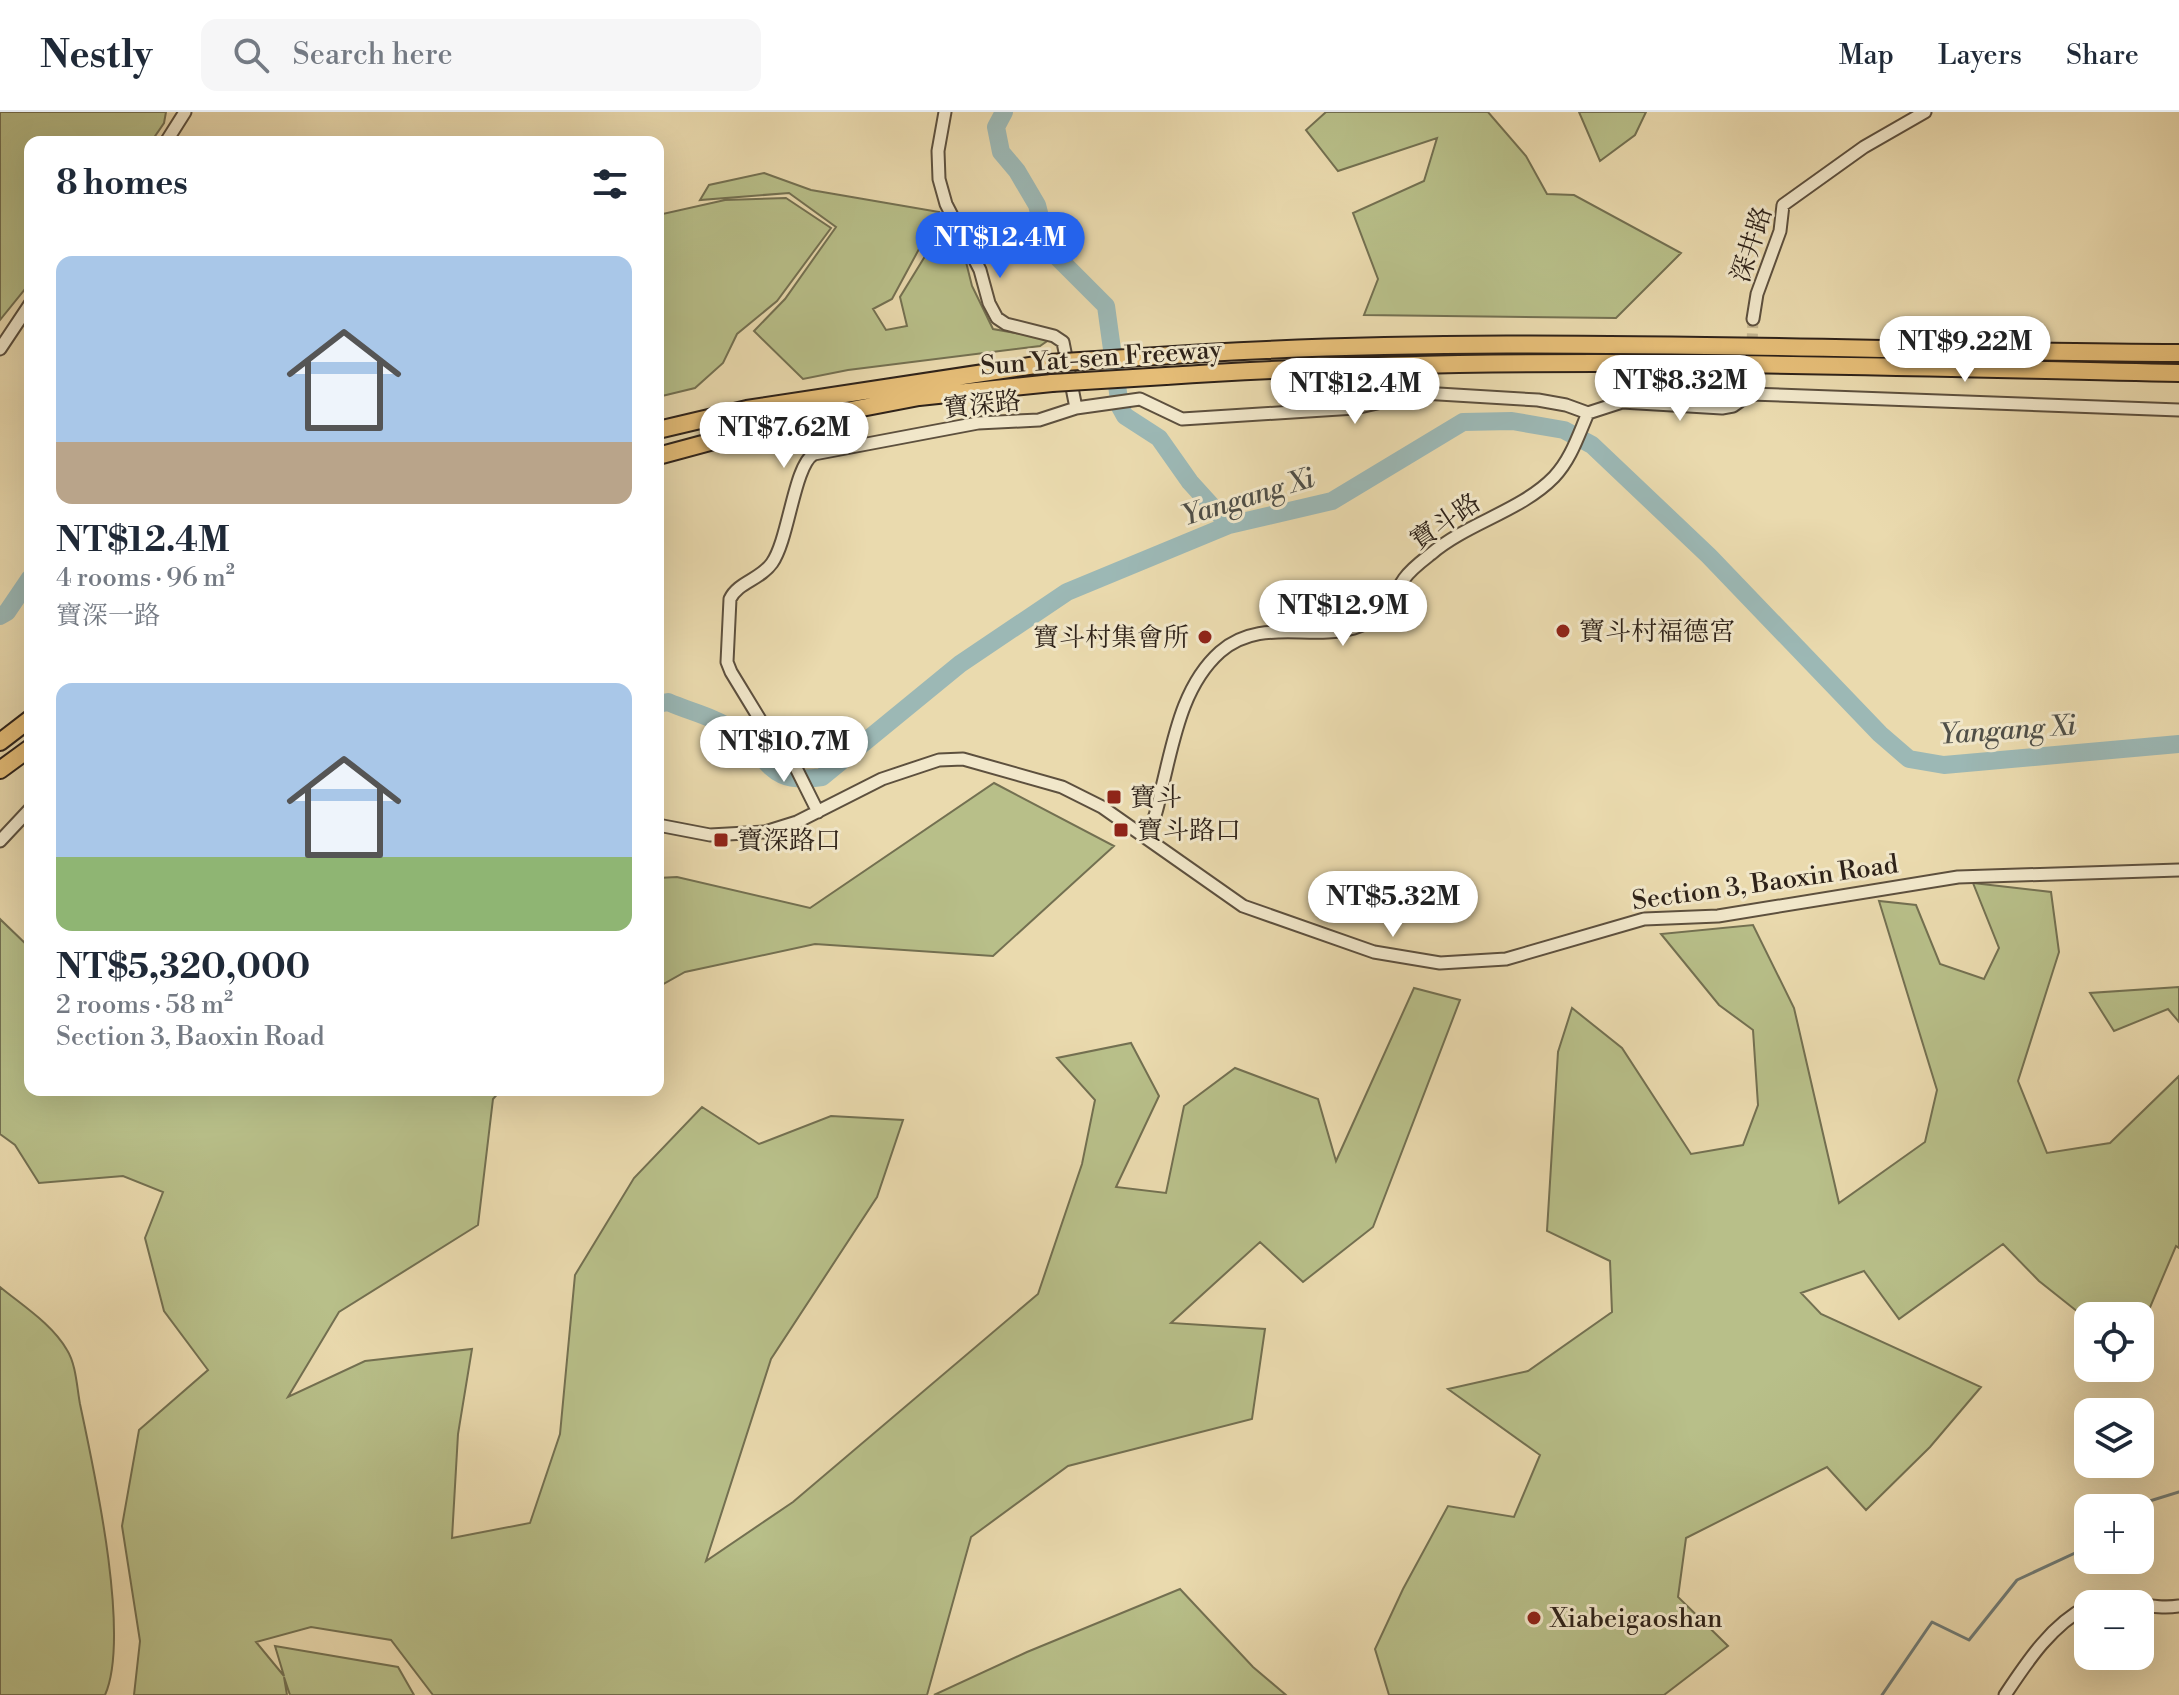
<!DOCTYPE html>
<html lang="en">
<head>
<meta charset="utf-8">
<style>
	body { margin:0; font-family:"Libre Bodoni","Noto Serif TC",serif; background:#f6f6f7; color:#1f2937; height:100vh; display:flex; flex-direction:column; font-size:30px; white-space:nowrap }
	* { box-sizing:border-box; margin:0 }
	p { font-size:26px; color:#747a83 }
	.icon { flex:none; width:44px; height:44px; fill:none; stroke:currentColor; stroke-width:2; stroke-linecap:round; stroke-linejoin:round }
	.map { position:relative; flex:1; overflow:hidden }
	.details { position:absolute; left:24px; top:24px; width:640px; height:960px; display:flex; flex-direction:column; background:#fff; border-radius:16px; box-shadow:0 8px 32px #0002 }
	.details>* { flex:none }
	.tools { position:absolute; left:2074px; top:1190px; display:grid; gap:16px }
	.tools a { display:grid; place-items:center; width:80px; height:80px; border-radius:16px; background:#fff; box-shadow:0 8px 32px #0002; font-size:40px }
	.price { position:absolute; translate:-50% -68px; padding:0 18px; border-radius:28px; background:#fff; color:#222; font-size:26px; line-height:52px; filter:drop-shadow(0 2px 4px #0008) }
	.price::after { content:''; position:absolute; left:50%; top:48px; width:24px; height:18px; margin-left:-12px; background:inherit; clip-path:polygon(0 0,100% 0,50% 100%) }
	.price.active { background:#2563eb; color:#fff }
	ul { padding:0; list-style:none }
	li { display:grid; align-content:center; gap:16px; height:424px; padding:0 32px }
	li span { display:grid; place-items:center; height:248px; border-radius:16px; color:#555 }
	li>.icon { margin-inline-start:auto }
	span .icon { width:144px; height:144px; fill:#fffc; stroke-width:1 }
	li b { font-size:34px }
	h2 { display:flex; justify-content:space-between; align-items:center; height:96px; padding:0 32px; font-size:34px }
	header { display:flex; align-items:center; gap:48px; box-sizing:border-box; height:112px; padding:0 40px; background:#fff; border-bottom:2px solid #e0e1e3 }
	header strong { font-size:38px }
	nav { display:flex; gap:44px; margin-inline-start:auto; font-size:28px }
	.search { width:560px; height:72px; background:#f6f6f7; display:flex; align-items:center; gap:20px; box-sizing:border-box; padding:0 28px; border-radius:16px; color:#747a83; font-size:30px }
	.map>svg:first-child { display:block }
</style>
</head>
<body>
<header>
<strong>Nestly</strong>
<div class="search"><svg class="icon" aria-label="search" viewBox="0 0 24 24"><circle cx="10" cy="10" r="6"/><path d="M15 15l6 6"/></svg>Search here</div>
<nav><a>Map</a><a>Layers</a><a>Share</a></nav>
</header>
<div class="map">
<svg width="2179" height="1583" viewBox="0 0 2179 1583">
	<rect width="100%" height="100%" fill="#eadaae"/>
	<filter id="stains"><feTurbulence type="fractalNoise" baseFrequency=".0025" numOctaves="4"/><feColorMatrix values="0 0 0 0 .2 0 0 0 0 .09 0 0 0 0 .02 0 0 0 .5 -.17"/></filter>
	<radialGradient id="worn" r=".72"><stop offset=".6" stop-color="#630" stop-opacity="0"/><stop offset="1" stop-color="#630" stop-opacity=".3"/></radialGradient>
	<path fill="#b8bf89" stroke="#737051" stroke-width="2" d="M0,0H166L164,11L151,30H30V171L0,208Z
		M1326,0H1488L1526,44L1547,82L1574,83L1681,141L1616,206L1364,203L1378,167L1353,101L1424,69L1437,26L1338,59L1306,18Z
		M1579,0H1646L1635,23L1600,49Z
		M764,61L811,78L939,100L892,187L873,197L886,218L907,214L900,185L946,110L962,134L972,174L993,217L1050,227L1040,234L848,258L803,267L754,219L785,187L836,115L789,81L700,88L709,73Z
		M786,86L831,116L777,189L737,222L723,251L695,276L658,285V103L725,88Z
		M994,671L1114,734L993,844L815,832L685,860L658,875V766L677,765L810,796Z
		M1973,771L2051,780L2059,840L2018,969L2047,1041L2110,1031L2179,964V1136L2176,1134L2140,1219V1204H2088V1208L2039,1169L2003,1132L1899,1207L1864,1159L1801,1181L1821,1202L1981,1275L1930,1335L1866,1398L1827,1355L1686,1426L1678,1485L1728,1534L1664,1583H1389L1375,1537L1403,1477L1448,1394L1514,1405L1540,1343L1448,1277L1528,1259L1612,1200L1610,1149L1547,1119L1558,940L1572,896L1622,936L1691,1042L1743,1033L1758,993L1753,918L1719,893L1661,822L1753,813L1794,896L1839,1091L1925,1030L1937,978L1879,789L1916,793L1940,852L1984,867L1999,836Z
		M0,807L30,836V978H501L493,987L478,1113L339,1200L288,1285L365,1249L472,1237L458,1322L452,1426L530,1411L560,1322L575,1163L634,1066L702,995L759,1032L831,1004L903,1008L877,1085L771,1247L706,1449L793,1390L1038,1182L1082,1052L1095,988L1057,946L1131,931L1159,984L1116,1075L1166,1081L1184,994L1235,956L1318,987L1336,1049L1414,876L1460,888L1373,1115L1303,1170L1260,1130L1171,1211L1265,1217L1252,1307L1068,1354L971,1425L927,1583H433L391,1528L311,1515L256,1530L284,1564L275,1534L398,1555L414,1583H290L284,1565L287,1583H134L140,1529L122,1414L139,1318L208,1258L164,1199L145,1126L163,1080L123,1064L39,1071L15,1033L0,1022Z
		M2179,875V910L2168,897L2114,919L2090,881Z
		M0,1175C23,1194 52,1212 67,1238C76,1252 77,1276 80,1292C94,1358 131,1524 105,1583H0Z
		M1180,1477L1253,1555L1286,1583H934L1027,1540Z"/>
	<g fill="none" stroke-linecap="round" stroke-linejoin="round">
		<path stroke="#707c77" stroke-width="3" d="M2127,1396L2179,1380
			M1882,1583L1932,1510L1969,1528L2017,1468L2088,1435"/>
		<path stroke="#9cb8b5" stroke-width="18" d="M1004,0L996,15L1001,40L1017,59L1037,93L1048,136L1106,194L1120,295L1125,304L1159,326L1190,370L1229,413
			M0,504L7,500L30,466
			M658,592L668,590C688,599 715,605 733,618C772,645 765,674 822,665L960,552L1067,480L1229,413L1332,389L1463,310L1512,309L1564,318L1592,333L1709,444L1880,622L1909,647L1944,653L2179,632"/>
		<path stroke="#c4b590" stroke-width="11" stroke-dasharray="11 5.5" stroke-linecap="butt" d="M1750,282L1753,207"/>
		<g stroke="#5d503e" stroke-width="15">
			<path id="minor" d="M945,0L938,39L939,67L946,92L980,158L989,191L997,206L1006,212L1054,224L1063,230L1076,296
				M166,30L185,0
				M1753,207L1757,182L1780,119L1783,93L1864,35L1925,0
				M0,237L30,192
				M1588,301L1622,290L1722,296L1733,294L1750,282L2179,298
				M818,700L791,646L770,624L731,560L727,550L730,487C738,470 760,468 772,451C789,427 794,353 814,342L978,311L1039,308L1076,296L1140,287L1182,307L1355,296L1422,281L1538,288L1566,293L1588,301
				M658,713L710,723L765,720L797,710L882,667L939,648L963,647L1062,675L1102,695L1243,794L1374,840L1440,851L1506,847L1644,807L1718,804L1958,765L2179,758
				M1146,723C1156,708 1159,688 1163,671C1174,626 1183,573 1220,540C1260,505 1309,529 1354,516C1380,509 1391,487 1404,467C1411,457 1422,449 1431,442C1467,411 1521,399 1554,365C1571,347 1578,324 1588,301
				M0,729L30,697
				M2093,1492C2123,1484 2149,1499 2179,1494
				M2005,1583C2027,1550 2051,1513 2088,1494"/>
		</g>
		<g stroke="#2e2219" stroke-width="20">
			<path id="highway" d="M1142,245C1488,220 1833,240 2179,241
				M1166,264C1503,241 1841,254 2179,261
				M658,318L747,297L1049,251
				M658,344L773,313L919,285L1052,271
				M0,630L30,607
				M0,658L30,636"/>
		</g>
		<use href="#minor" stroke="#f1e7ca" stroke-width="11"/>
		<use href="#highway" stroke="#e5bd77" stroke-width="16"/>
		<g stroke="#2e2219" stroke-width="20" stroke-linecap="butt">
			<path id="highway-bridge" d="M1049,251L1142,245
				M1052,271L1166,264"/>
		</g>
		<use href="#highway-bridge" stroke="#e5bd77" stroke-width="16"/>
	</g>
	<g fill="#8f2418" stroke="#f1e7ca" stroke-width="3">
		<circle cx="1563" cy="519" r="8"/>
		<circle cx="1205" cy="525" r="8"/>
		<rect x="1106" y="677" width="16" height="16" rx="4"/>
		<rect x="1113" y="710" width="16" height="16" rx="4"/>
		<rect x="713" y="720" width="16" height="16" rx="4"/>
		<circle cx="1534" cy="1506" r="8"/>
	</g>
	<g text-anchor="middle" stroke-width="6" stroke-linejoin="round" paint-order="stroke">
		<g font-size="26" fill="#2e2219" stroke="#f1e7ca">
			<text transform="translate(1751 132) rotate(-72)" y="9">深井路</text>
			<text transform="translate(1101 245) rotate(-4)" y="9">Sun Yat-sen Freeway</text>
			<text transform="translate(982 292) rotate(-6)" y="9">寶深路</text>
			<text transform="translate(1445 409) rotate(-34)" y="9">寶斗路</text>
			<text transform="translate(1765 770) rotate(-8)" y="9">Section 3, Baoxin Road</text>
		</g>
		<g font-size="26" fill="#2e2219" stroke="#f1e7ca" text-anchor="start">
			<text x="1579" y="528">寶斗村福德宮</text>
			<text x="1189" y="534" text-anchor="end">寶斗村集會所</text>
			<text x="1130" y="694">寶斗</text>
			<text x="1137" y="727">寶斗路口</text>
			<text x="737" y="737">寶深路口</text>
			<text x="1550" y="1515">Xiabeigaoshan</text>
		</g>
		<g font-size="28" font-style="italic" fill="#4f4f48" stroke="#f1e7ca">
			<text transform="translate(1248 384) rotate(-17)" y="10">Yangang Xi</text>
			<text transform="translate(2008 617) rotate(-4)" y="10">Yangang Xi</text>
		</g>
	</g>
	<rect width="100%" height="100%" filter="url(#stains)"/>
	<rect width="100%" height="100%" fill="url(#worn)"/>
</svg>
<div class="tools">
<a><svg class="icon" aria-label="locate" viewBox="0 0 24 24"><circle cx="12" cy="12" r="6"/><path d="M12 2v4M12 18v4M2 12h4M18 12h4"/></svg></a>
<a><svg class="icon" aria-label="layers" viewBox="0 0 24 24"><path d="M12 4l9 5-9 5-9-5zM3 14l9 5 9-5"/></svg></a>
<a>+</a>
<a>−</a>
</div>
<b class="price active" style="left:1000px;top:168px">NT$12.4M</b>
<b class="price" style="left:1965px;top:272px">NT$9.22M</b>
<b class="price" style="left:1680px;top:311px">NT$8.32M</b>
<b class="price" style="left:1355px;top:314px">NT$12.4M</b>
<b class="price" style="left:784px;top:358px">NT$7.62M</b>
<b class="price" style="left:1343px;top:536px">NT$12.9M</b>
<b class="price" style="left:784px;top:672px">NT$10.7M</b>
<b class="price" style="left:1393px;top:827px">NT$5.32M</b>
<section class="details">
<h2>8 homes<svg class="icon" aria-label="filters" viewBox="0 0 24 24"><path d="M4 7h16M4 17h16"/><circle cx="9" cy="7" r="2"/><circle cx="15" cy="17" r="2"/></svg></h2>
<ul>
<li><span style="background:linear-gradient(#a9c7e8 75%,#b9a48a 0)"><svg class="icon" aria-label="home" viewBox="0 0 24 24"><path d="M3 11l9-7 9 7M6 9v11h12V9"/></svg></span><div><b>NT$12.4M</b><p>4 rooms · 96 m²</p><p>寶深一路</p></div></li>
<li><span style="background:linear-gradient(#a9c7e8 70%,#8fb573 0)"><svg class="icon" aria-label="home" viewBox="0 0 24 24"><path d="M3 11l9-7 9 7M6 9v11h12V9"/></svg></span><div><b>NT$5,320,000</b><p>2 rooms · 58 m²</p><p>Section 3, Baoxin Road</p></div></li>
</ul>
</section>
</div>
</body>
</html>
